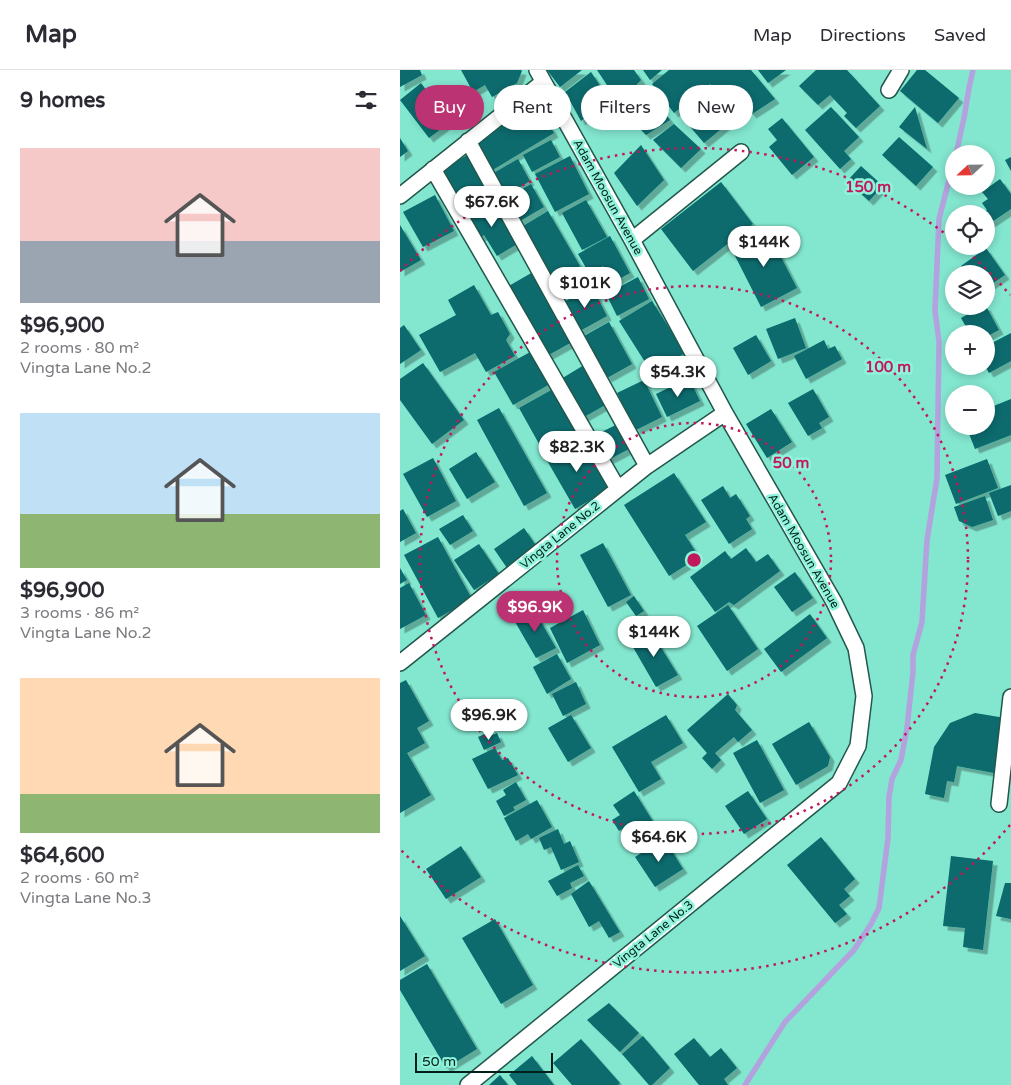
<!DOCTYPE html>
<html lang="en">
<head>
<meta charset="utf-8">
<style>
	body { margin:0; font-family:"Varela Round",sans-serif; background:#f7f7f7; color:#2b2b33; height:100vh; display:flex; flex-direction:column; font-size:19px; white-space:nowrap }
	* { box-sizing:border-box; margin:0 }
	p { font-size:16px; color:#7c7c81 }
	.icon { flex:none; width:28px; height:28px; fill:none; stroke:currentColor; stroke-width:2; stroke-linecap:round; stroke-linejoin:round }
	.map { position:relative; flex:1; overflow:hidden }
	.details { display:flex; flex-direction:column; background:#fff; width:400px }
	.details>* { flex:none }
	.hud { position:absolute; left:15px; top:15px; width:475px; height:45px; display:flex; gap:10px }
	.needle { width:32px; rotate:248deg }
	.controls { position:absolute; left:545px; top:75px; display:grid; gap:10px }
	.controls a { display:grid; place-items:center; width:50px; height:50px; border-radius:50%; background:#fff; box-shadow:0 2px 8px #0003; font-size:25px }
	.scale { position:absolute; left:15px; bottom:12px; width:138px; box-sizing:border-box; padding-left:5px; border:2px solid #002019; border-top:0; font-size:14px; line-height:18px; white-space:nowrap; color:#002019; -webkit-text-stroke:4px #90f4dc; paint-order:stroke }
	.price { position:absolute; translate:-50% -42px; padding:0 11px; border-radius:18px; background:#fff; color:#222; font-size:16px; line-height:32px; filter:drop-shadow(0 1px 2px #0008) }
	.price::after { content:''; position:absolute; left:50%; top:30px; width:15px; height:11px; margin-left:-8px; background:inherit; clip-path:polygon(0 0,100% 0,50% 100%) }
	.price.selected { background:#bb3372; color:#fff }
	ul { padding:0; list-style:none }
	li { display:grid; align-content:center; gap:10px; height:265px; padding:0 20px }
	li span { display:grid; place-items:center; height:155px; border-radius:0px; color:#555 }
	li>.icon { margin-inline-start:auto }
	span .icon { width:90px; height:90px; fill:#fffc; stroke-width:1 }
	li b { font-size:21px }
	h2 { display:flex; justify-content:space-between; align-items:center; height:60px; padding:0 20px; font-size:21px }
	.tag { padding:0 18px; border-radius:22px; background:#fff; box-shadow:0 2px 8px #0003; font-size:18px; line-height:45px }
	.tag.selected { background:#bb3372; color:#fff }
	header { display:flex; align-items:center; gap:30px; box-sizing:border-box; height:70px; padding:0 25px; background:#fff; border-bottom:1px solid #e1e1e2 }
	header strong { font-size:24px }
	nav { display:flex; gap:28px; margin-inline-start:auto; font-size:18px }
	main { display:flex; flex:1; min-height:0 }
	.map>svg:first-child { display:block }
</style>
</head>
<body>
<header>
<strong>Map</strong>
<nav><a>Map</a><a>Directions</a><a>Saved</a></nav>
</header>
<main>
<section class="details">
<h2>9 homes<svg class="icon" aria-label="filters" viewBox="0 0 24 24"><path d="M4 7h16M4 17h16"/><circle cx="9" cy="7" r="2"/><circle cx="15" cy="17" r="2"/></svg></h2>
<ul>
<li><span style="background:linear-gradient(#f6c9c9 60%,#9aa5b1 0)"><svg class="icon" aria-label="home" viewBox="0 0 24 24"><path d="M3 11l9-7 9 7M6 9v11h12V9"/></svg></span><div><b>$96,900</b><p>2 rooms · 80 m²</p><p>Vingta Lane No.2</p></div></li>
<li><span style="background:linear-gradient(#bfe0f5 65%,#8fb573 0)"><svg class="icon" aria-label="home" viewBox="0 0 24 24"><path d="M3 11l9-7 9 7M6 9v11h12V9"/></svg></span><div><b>$96,900</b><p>3 rooms · 86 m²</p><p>Vingta Lane No.2</p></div></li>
<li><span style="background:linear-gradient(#ffd9b3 75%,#8fb573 0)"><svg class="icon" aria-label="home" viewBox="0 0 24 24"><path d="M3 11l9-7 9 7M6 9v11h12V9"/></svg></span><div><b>$64,600</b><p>2 rooms · 60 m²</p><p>Vingta Lane No.3</p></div></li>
</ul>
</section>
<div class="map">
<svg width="611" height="1015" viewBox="0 0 611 1015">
	<defs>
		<filter id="shadow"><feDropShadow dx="4.5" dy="4.5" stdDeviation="0" flood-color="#0004"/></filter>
	</defs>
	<rect width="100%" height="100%" fill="#83e6cf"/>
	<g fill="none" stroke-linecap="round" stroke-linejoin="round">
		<path stroke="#b2a2dd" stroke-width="5.5" d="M556,84L564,48L569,18L573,0
			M345,1015L385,952L454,880L471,854L479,838L488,768L489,727L492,709L501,690L507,658L513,602V585L522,552L527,470L537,408L539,271L535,241L539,149L554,91"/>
	</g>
	<path fill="#076b6d" filter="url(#shadow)" d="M0,0H20L22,5L0,17Z
		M61,0H121L122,1L117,13L92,27L85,15L73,22Z
		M147,0H182L160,17Z
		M197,0H234L241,10L219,33Z
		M243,0H262L250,10Z
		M269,0H351L375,29L352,44L339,28L325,35L310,14L274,43L252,14Z
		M358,0H386L368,13Z
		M416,0H447L480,36L456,58L444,46L447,43L430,25L418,35L399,16Z
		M517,0H525L559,28L538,53L500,21Z
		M191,2L209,29L181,51L165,22Z
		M21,13L50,52L29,68L0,30Z
		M245,18L270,50L246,65L221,39Z
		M311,24L331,51L304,73L281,46Z
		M136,34L154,63L91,101L76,72Z
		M431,37L459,67L444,81L451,89L440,99L405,60Z
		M515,37L527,79L499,57Z
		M382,48L414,87L392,105L369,77L377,70L368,59Z
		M274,54L301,79L281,98L253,70Z
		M499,67L533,97L516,116L482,85Z
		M0,68L8,81L0,87Z
		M151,70L160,87L132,102L123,85Z
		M241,75L264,110L237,136L214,103Z
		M70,83L92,119L62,136L41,101Z
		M170,86L189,124L155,142L135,104Z
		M611,87V101L605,90Z
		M118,89L130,111L105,126L92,104Z
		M461,96L483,116L469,131L447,111Z
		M600,109L611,124V139L586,156V144H582L587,140L582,133L588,129L582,122Z
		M321,112L353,154L293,201L261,159Z
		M131,114L144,137L120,151L107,128Z
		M35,125L54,161L23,177L3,142Z
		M186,130L207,167L182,180L162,143Z
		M93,131L119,173L97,186L84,165L76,170L63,149Z
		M148,141L180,196L155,211L123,156Z
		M0,155L21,190L0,202Z
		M367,160L397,218L361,237L331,178Z
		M210,166L230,203L212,213L203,196L189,203L178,184Z
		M586,178L605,205L586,218V204H566L561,196Z
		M133,202L172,272L145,287L107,217Z
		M238,207L249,229L217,246L206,224Z
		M74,215L91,245L98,242L110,264L106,270L115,286L86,302L75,283L40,302L19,265L56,245L48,230Z
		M192,217L207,246L178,262L162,233Z
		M252,231L285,283L252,303L219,251Z
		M582,236H586L599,260L586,267V264H570L561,248Z
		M395,248L406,278L378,289L366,259Z
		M209,252L232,294L207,308L184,266Z
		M4,255L21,280L0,294V258Z
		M611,263V291L589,303L585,296H586V276Z
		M356,265L371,291L348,305L333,278Z
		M424,270L428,279L435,276L442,289L406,309L394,286Z
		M132,281L150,314L113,335L94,302Z
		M23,293L64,350L32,374L0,330V309Z
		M184,295L207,334L184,347L161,309Z
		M289,308L300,331L267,347L256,324Z
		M244,310L262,347L236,360L217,323Z
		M153,319L178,361L143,381L119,338Z
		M413,319L429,347L419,353L422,358L408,366L388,333Z
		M611,329V365L575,379L566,356H586V339Z
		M99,338L147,423L124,436L77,350Z
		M371,339L392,372L367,388L346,354Z
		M218,354L231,378L206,391L193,366Z
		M179,367L209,419L175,439L145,387Z
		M76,382L95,412L67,429L49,399Z
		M33,388L56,431L27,447L3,404Z
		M587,389L598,418L556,434L545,405Z
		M274,403L306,452L285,465L299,487L269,506L224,435Z
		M611,415V441L598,446L589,423Z
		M323,416L330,428L336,424L350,446L346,449L352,459L329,474L301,430Z
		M585,426L593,450L572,457L559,451L554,437Z
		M3,439L16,463L0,472V441Z
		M63,445L73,461L50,475L39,459Z
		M124,458L137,477L107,498L94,479Z
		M38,467L72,529L38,548L4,485Z
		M203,473L231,525L208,537L180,485Z
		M79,474L99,504L74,520L54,490Z
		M346,478L356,492L368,484L380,501L334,535L329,532L315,542L290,507L325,481L331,489Z
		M0,498L7,510L0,514Z
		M395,502L413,528L392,542L374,517Z
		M9,513L26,545L0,559V518Z
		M234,526L244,541L236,546L226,532Z
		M328,535L358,579L327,601L297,556Z
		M133,538L156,578L136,588L114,550Z
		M183,540L200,575L167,593L150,558Z
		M410,544L427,568L381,602L364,579Z
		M249,558L278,605L256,617L230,572Z
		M157,584L171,609L147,624L133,597Z
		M6,610L29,651L17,658L25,673L7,683L31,725L0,743V613Z
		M176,612L186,634L163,646L152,624Z
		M328,624L337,635L335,640L352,660L338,672L334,667L315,683L321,690L312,699L302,688L307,683L287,660Z
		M575,643L605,648L594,703L557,696L554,712L547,711L544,728L525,724L534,677L550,653Z
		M171,645L191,678L168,692L148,658Z
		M266,645L283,673L251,692L261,709L239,722L212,677Z
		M409,652L430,687L428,696L396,715L372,674Z
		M87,663L90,666L97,663L101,672L84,680L78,667Z
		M357,670L384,720L360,733L333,683Z
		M95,678L102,690L108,688L118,705L88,719L72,689Z
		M116,712L126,730L113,737L115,740L104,746L96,731L106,725L103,720Z
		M234,721L259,761L237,776L225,757L219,761L212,750L220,745L213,735Z
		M348,721L367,749L344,764L325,736Z
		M137,730L152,757L131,769L128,764L116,771L104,748Z
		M158,759L164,774L170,771L179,792L161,800L151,777L144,780L139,768Z
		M421,767L455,809L444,819L450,826L439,835L447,844L435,853L387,795Z
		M264,768L283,799L255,817L235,787Z
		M61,776L81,807L46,829L26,799Z
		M551,786L593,791L583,880L563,877L565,858L543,856Z
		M178,795L184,806L170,813L172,818L157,826L148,811Z
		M189,811L220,862L209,868L199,851L189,857L171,824Z
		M605,813H611V849L596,846Z
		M0,846L25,886L0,901Z
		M95,849L133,915L101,934L62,868Z
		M27,894L77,979L46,998L0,920V910Z
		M209,933L239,963L220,982L187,950Z
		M243,966L270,998L252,1015H249L222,984Z
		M294,968L310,987L321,978L337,998L324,1009L328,1015H299L274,984Z
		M181,969L220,1013L218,1015H172L153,993Z
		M132,986L154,1015H117L109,1005Z
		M100,1005L108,1015H89Z"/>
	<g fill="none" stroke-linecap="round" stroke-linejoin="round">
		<g stroke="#22574c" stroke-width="18">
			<path id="street" d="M489,20L501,0
				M68,71L247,396
				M33,99L218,419
				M0,126L143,12
				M232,170L341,82
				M0,593L247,396L325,343
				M599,734L611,627
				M68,1015L439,713L458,676L464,626L456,578L434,532L325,343L232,170L137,0"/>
		</g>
		<use href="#street" stroke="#fff" stroke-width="15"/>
	</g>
	<g fill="none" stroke="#c2185b" stroke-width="2.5" stroke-dasharray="2.5 5">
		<circle cx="294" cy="490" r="137"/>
		<circle cx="294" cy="490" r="274"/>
		<path d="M610 755A412 412 0 0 1 0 779M0 201A412 412 0 0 1 553 170M562 177A412 412 0 0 1 610 225"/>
	</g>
	<g text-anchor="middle" stroke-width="5" stroke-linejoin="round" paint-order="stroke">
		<g font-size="12" fill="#002019" stroke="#90f4dc">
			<text transform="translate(208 127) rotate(61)" y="4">Adam Moosun Avenue</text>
			<text transform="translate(160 465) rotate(-39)" y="4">Vingta Lane No.2</text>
			<text transform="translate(404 481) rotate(60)" y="4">Adam Moosun Avenue</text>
			<text transform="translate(253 864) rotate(-39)" y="4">Vingta Lane No.3</text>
		</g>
	</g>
	<circle cx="294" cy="490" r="8" fill="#c2185b" stroke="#90f4dc" stroke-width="2.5"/>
	<g font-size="15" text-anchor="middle" font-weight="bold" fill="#c2185b" stroke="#90f4dc" stroke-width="5" stroke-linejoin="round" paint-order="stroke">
		<text x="468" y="122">150 m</text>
		<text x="488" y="302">100 m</text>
		<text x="391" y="398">50 m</text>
	</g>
</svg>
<div class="controls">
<a><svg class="needle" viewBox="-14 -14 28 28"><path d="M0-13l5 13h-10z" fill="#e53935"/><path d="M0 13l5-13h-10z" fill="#7c7c81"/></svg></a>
<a><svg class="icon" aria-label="locate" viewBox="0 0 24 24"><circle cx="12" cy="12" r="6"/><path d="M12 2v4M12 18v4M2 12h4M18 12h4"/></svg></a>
<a><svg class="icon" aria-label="layers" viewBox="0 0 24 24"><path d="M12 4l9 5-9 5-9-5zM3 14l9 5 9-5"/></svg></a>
<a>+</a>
<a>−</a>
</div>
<div class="scale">50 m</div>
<b class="price" style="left:92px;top:158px">$67.6K</b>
<b class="price" style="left:364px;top:198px">$144K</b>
<b class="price" style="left:185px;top:239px">$101K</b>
<b class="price" style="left:278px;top:328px">$54.3K</b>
<b class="price" style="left:177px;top:403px">$82.3K</b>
<b class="price selected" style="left:135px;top:563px">$96.9K</b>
<b class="price" style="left:254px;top:588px">$144K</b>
<b class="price" style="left:89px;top:671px">$96.9K</b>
<b class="price" style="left:259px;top:793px">$64.6K</b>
<div class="hud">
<a class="tag selected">Buy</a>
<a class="tag">Rent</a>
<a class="tag">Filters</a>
<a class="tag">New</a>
</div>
</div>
</main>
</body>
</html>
